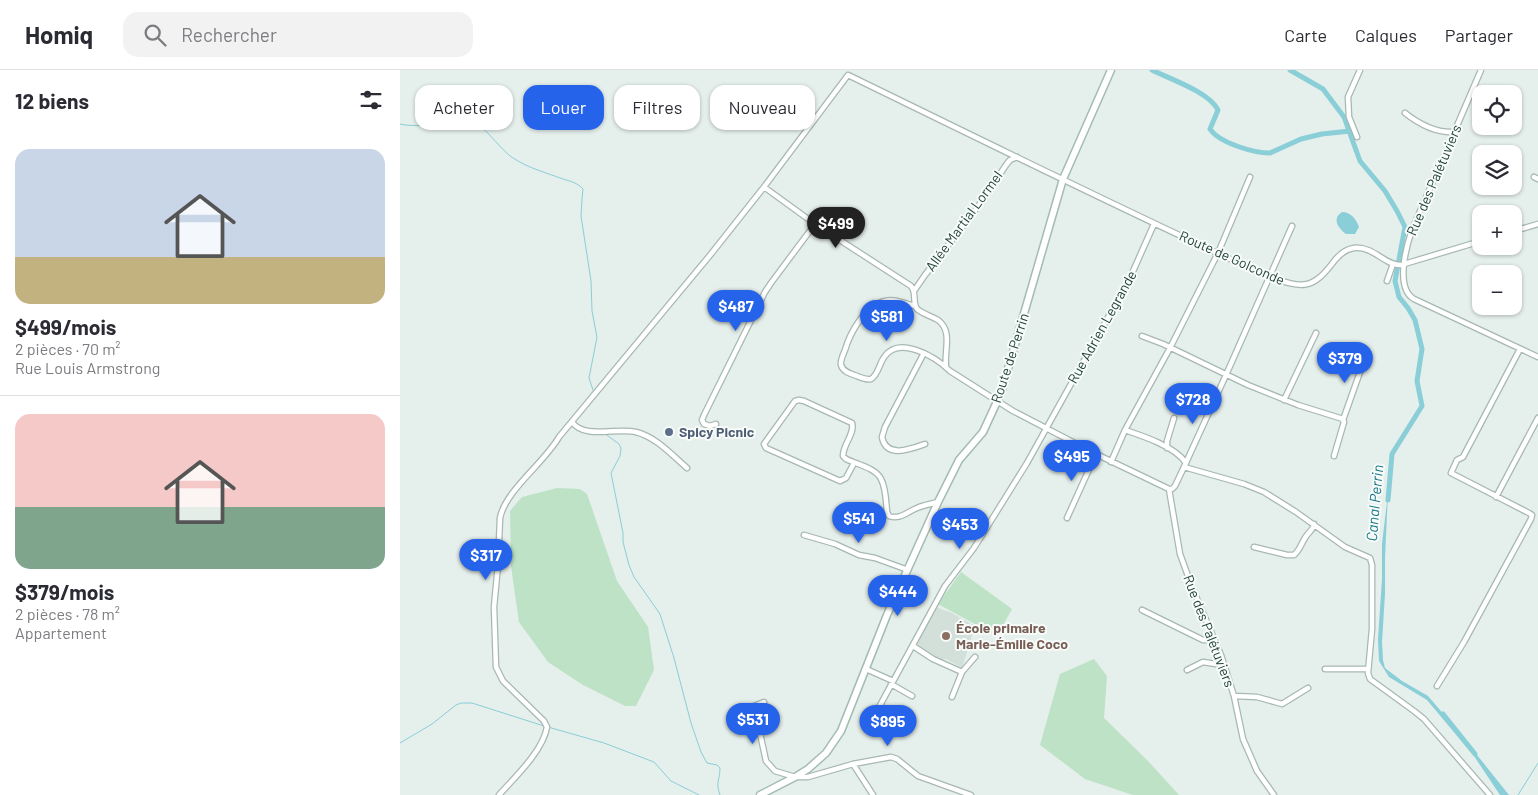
<!DOCTYPE html>
<html lang="fr">
<head>
<meta charset="utf-8">
<style>
	body { margin:0; font-family:Barlow,sans-serif; background:#f2f2f3; color:#2b2b33; height:100vh; display:flex; flex-direction:column; font-size:19px; white-space:nowrap }
	* { box-sizing:border-box; margin:0 }
	p { font-size:16px; color:#7c7c81 }
	.icon { flex:none; width:28px; height:28px; fill:none; stroke:currentColor; stroke-width:2; stroke-linecap:round; stroke-linejoin:round }
	.map { position:relative; flex:1; overflow:hidden }
	.sheet { display:flex; flex-direction:column; background:#fff; width:400px }
	.sheet>* { flex:none }
	.guide { position:absolute; left:15px; top:15px; width:475px; height:45px; display:flex; gap:10px }
	.fabs { position:absolute; left:1072px; top:15px; display:grid; gap:10px }
	.fabs a { display:grid; place-items:center; width:50px; height:50px; border-radius:10px; background:#fff; box-shadow:0 1px 4px #0004; font-size:25px }
	.price { position:absolute; translate:-50% -42px; padding:0 11px; border-radius:18px; background:#2563eb; color:#fff; font-size:16px; line-height:32px; filter:drop-shadow(0 1px 2px #0008) }
	.price::after { content:''; position:absolute; left:50%; top:30px; width:15px; height:11px; margin-left:-8px; background:inherit; clip-path:polygon(0 0,100% 0,50% 100%) }
	.price.selected { background:#222; color:#fff }
	ul { padding:0; list-style:none }
	li { display:grid; align-content:center; gap:10px; height:265px; padding:0 15px }
	li+li { border-top:1px solid #e1e1e2 }
	li span { display:grid; place-items:center; height:155px; border-radius:15px; color:#555 }
	li>.icon { margin-inline-start:auto }
	span .icon { width:90px; height:90px; fill:#fffc; stroke-width:1 }
	li b { font-size:21px }
	h2 { display:flex; justify-content:space-between; align-items:center; height:60px; padding:0 15px; font-size:21px }
	.pill { padding:0 18px; border-radius:15px; background:#fff; box-shadow:0 1px 4px #0004; font-size:18px; line-height:45px }
	.pill.selected { background:#2563eb; color:#fff }
	header { display:flex; align-items:center; gap:30px; box-sizing:border-box; height:70px; padding:0 25px; background:#fff; border-bottom:1px solid #e1e1e2 }
	header strong { font-size:24px }
	nav { display:flex; gap:28px; margin-inline-start:auto; font-size:18px }
	.search { width:350px; height:45px; background:#f2f2f3; display:flex; align-items:center; gap:12px; box-sizing:border-box; padding:0 18px; border-radius:15px; color:#7c7c81; font-size:19px }
	main { display:flex; flex:1; min-height:0 }
	.map>svg:first-child { display:block }
</style>
</head>
<body>
<header>
<strong>Homiq</strong>
<div class="search"><svg class="icon" aria-label="search" viewBox="0 0 24 24"><circle cx="10" cy="10" r="6"/><path d="M15 15l6 6"/></svg>Rechercher</div>
<nav><a>Carte</a><a>Calques</a><a>Partager</a></nav>
</header>
<main>
<section class="sheet">
<h2>12 biens<svg class="icon" aria-label="filters" viewBox="0 0 24 24"><path d="M4 7h16M4 17h16"/><circle cx="9" cy="7" r="2"/><circle cx="15" cy="17" r="2"/></svg></h2>
<ul>
<li><span style="background:linear-gradient(#c9d6e8 70%,#c2b280 0)"><svg class="icon" aria-label="home" viewBox="0 0 24 24"><path d="M3 11l9-7 9 7M6 9v11h12V9"/></svg></span><div><b>$499/mois</b><p>2 pièces · 70 m²</p><p>Rue Louis Armstrong</p></div></li>
<li><span style="background:linear-gradient(#f6c9c9 60%,#7fa58c 0)"><svg class="icon" aria-label="home" viewBox="0 0 24 24"><path d="M3 11l9-7 9 7M6 9v11h12V9"/></svg></span><div><b>$379/mois</b><p>2 pièces · 78 m²</p><p>Appartement</p></div></li>
</ul>
</section>
<div class="map">
<svg width="1138" height="725" viewBox="0 0 1138 725">
	<rect width="100%" height="100%" fill="#e5efeb"/>
	<path fill="#d3dfd9" d="M536,537L552,543L575,556L562,598L546,589L540,590L516,575Z"/>
	<path fill="#bde2c6" d="M157,418L180,419L187,424L217,511L248,557L254,600L236,636H225L183,615L148,592L119,552L111,496L110,441L122,427Z
		M561,502L612,539L597,566L538,534Z
		M694,589L707,606L704,648L748,691L779,725H733L685,709L640,675L660,604Z"/>
	<path fill="#8aced7" d="M942,142C951,142 956,149 959,157L955,164H946C939,159 931,149 942,142Z
		M988,423L985,488V524L982,572L983,590L985,598L1002,611L1028,626L1053,655L1109,725H1100L1074,686L1027,630L989,607L979,591L978,569L982,509V474Z"/>
	<g fill="none" stroke-linecap="round" stroke-linejoin="round">
		<path stroke="#8aced7" stroke-width="1" d="M0,54C5,56 29,56 34,55C44,53 53,47 64,48C82,50 98,78 113,88C128,98 147,103 163,109C170,111 178,113 183,119L182,129L181,146L191,211L192,241L197,267L189,308L193,320
			M204,363L219,374L221,378L220,386L211,403L223,463V472L229,495L234,507L260,544L274,588L291,653L301,682L307,693L317,695L320,698C320,711 315,711 320,725
			M148,657L204,673L254,692L271,711L299,725
			M0,673L32,654L56,635L61,633H72L144,656
			M1118,725L1138,693"/>
		<path stroke="#8aced7" stroke-width="5" d="M752,0C770,9 809,22 818,40L810,59C819,73 854,83 870,83L901,69L922,64L950,61
			M890,0L923,19L944,47L960,91L985,121L997,141L1005,157L995,211L999,227L1008,238L1015,250L1022,279L1017,311L1022,336L992,384L988,430
			M1043,644L1075,684"/>
		<g stroke="#a7b8b2" stroke-width="7">
			<path id="street" d="M1081,0L1012,160C1006,177 995,218 1014,229L1138,287
				M1005,43C1019,54 1036,63 1054,62
				M957,67L949,47L948,27L960,0
				M1134,107L1138,109
				M364,117L415,154L511,216C517,223 512,232 517,239C523,244 531,246 538,250C553,261 544,281 546,296
				M1114,161L1138,154
				M987,211L993,194
				M514,221L525,205L583,130L606,95L610,90L617,87
				M515,236C506,234 494,228 485,231C465,235 450,263 445,280C443,285 440,291 441,295C443,302 451,304 457,306C462,308 466,310 471,309C479,304 479,293 485,286C500,265 537,288 550,301L613,341L696,384L769,419
				M742,266L763,274L848,315L898,335L943,349L944,352L934,386
				M524,283L485,357L482,367C486,389 511,379 525,374
				M884,330L916,263
				M943,350L966,285
				M172,352C185,370 217,357 236,362C256,367 272,385 287,398
				M316,354L310,356L304,354L302,350L304,345L365,222L371,213L415,154
				M725,360C743,366 776,377 786,393
				M767,378V371L774,348
				M711,392L725,360L770,278L818,183L850,107
				M454,393L446,408L440,411L366,378L364,374L395,331L399,330L404,331L452,353C455,364 443,374 443,386L446,389C456,394 476,398 481,409C486,418 486,432 487,442L489,446C500,450 507,442 517,438C524,435 531,434 538,432
				M784,397L844,414L864,422L896,442L945,477L970,488L972,495V559L968,603L970,609L1014,641L1024,649L1090,725
				M769,419L780,484L792,517L821,585L834,626L843,669L857,701L874,725
				M769,419H772L775,416L784,397L826,305L892,156
				M1096,427L1138,348
				M667,448L696,384
				M404,465L435,474L459,485L475,488L508,500
				M854,477L887,485H894C900,480 901,474 905,468C908,462 913,461 914,454
				M742,540L803,570H808L812,566
				M513,576L533,589L562,602
				M466,599L493,611
				M925,599H967
				M787,600L803,592L816,594L819,591L821,586
				M491,614L512,626
				M1037,616L1064,572L1131,449L1132,445L1129,443L1051,403L1057,390L1063,387L1120,279
				M834,626L857,627L882,634L908,618
				M552,627L562,602L575,587
				M364,632L354,636L353,639L358,654L366,691L375,701L395,707H408L453,694L491,687L497,689L518,706L571,725
				M472,650L545,516L574,478L627,393L730,208L754,154
				M453,694L473,725
				M99,725C115,707 143,681 147,657L144,651L103,611L96,597L94,537L98,495L100,448C105,421 145,392 159,367L311,184L364,117L448,5C588,73 727,142 869,207C903,218 912,221 935,190C940,184 946,179 954,178C974,176 984,195 1001,195L1081,171"/>
		</g>
		<g stroke="#a3bcb2" stroke-width="9">
			<path id="secondary" d="M360,725L395,707L408,699L426,683L441,661L487,545L538,432L559,390L583,362L601,323L663,109L711,0"/>
		</g>
		<use href="#street" stroke="#fff" stroke-width="4.5"/>
		<use href="#secondary" stroke="#fff" stroke-width="6"/>
	</g>
	<circle fill="#5c6f8a" stroke="#f7fbf9" stroke-width="2" cx="269" cy="362" r="5"/>
	<circle fill="#8d6e63" stroke="#f7fbf9" stroke-width="2" cx="546" cy="566" r="5"/>
	<g text-anchor="middle" stroke-width="4" stroke-linejoin="round" paint-order="stroke">
		<g font-size="14" fill="#224339" stroke="#f7fbf9">
			<text transform="translate(1034 110) rotate(-67)" y="5">Rue des Palétuviers</text>
			<text transform="translate(564 151) rotate(-54)" y="5">Allée Martial Lormel</text>
			<text transform="translate(832 188) rotate(24)" y="5">Route de Golconde</text>
			<text transform="translate(702 257) rotate(-61)" y="5">Rue Adrien Legrande</text>
			<text transform="translate(610 288) rotate(-72)" y="5">Route de Perrin</text>
			<text transform="translate(809 561) rotate(69)" y="5">Rue des Palétuviers</text>
		</g>
		<g font-size="14" font-weight="bold" fill="#4e5e75" stroke="#f7fbf9" text-anchor="start">
			<text x="279" y="367">Spicy Picnic</text>
		</g>
		<g font-size="14" font-weight="bold" fill="#785e54" stroke="#f7fbf9" text-anchor="start">
			<text x="556" y="563">École primaire<tspan x="556" dy="16">Marie-Émilie Coco</tspan></text>
		</g>
		<g font-size="15" font-style="italic" fill="#177685" stroke="#f7fbf9">
			<text transform="translate(975 433) rotate(-85)" y="5">Canal Perrin</text>
		</g>
	</g>
</svg>
<div class="fabs">
<a><svg class="icon" aria-label="locate" viewBox="0 0 24 24"><circle cx="12" cy="12" r="6"/><path d="M12 2v4M12 18v4M2 12h4M18 12h4"/></svg></a>
<a><svg class="icon" aria-label="layers" viewBox="0 0 24 24"><path d="M12 4l9 5-9 5-9-5zM3 14l9 5 9-5"/></svg></a>
<a>+</a>
<a>−</a>
</div>
<b class="price selected" style="left:436px;top:179px">$499</b>
<b class="price" style="left:336px;top:262px">$487</b>
<b class="price" style="left:487px;top:272px">$581</b>
<b class="price" style="left:945px;top:314px">$379</b>
<b class="price" style="left:793px;top:355px">$728</b>
<b class="price" style="left:672px;top:412px">$495</b>
<b class="price" style="left:459px;top:474px">$541</b>
<b class="price" style="left:560px;top:480px">$453</b>
<b class="price" style="left:86px;top:511px">$317</b>
<b class="price" style="left:498px;top:547px">$444</b>
<b class="price" style="left:353px;top:675px">$531</b>
<b class="price" style="left:488px;top:677px">$895</b>
<div class="guide">
<a class="pill">Acheter</a>
<a class="pill selected">Louer</a>
<a class="pill">Filtres</a>
<a class="pill">Nouveau</a>
</div>
</div>
</main>
</body>
</html>
